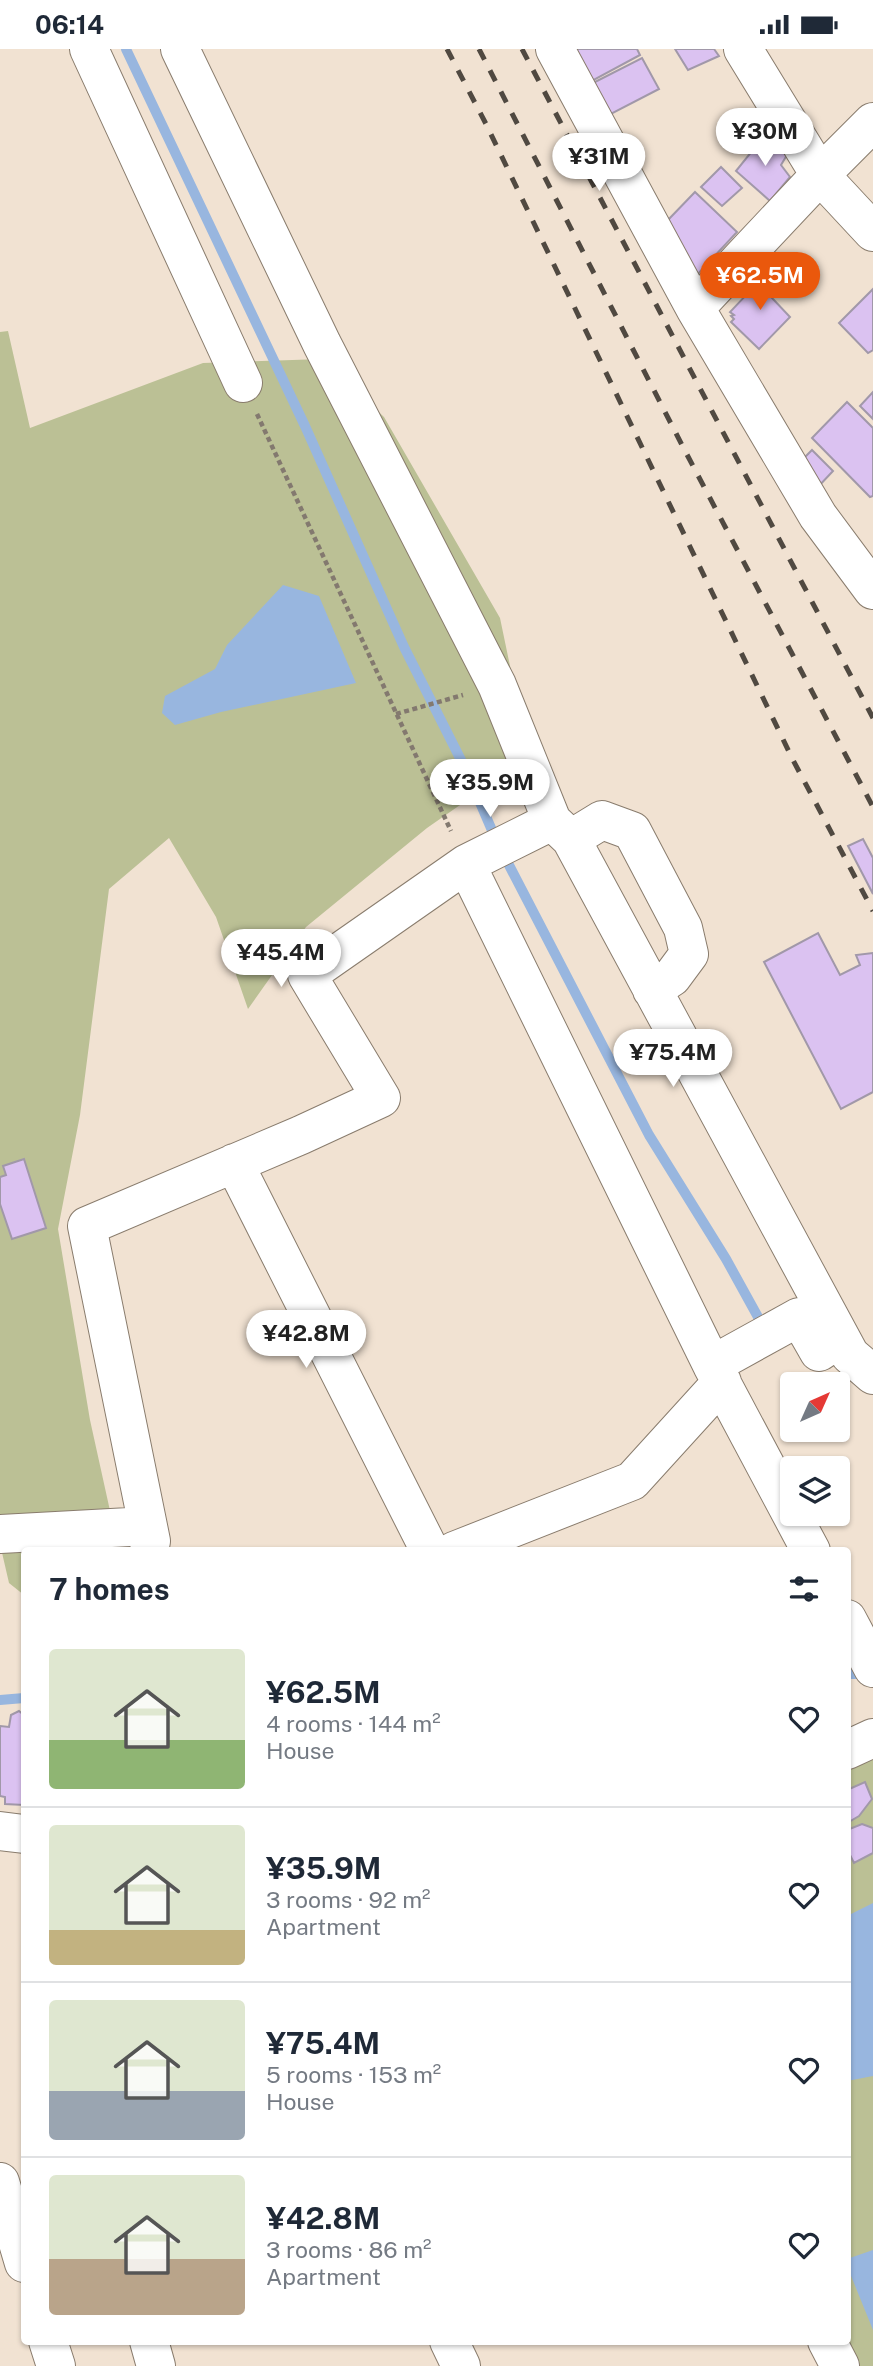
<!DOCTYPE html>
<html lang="en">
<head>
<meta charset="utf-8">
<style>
	body { margin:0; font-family:"Public Sans",sans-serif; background:#f6f6f7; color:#1f2937; height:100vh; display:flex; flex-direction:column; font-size:26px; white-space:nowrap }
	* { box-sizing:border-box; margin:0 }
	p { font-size:23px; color:#747a83 }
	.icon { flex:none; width:38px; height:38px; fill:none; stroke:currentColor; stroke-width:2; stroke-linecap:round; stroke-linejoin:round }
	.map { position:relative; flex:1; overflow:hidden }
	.drawer { position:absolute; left:21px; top:1498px; width:830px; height:798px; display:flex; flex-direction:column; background:#fff; border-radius:7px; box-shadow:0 2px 5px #0004 }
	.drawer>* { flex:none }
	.needle { width:46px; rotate:45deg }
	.controls { position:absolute; left:780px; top:1323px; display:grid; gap:14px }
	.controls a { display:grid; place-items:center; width:70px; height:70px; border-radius:7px; background:#fff; box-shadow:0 2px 5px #0004; font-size:35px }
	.price { position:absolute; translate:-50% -60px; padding:0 16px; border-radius:24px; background:#fff; color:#222; font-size:23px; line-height:46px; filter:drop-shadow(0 2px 4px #0008) }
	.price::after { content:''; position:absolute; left:50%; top:42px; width:21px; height:16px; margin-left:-10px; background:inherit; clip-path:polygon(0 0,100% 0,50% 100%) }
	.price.current { background:#ea580c; color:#fff }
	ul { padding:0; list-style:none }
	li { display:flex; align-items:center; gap:21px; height:175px; padding:0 28px }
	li+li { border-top:2px solid #e0e1e3 }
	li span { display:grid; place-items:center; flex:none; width:196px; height:140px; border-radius:7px; color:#555 }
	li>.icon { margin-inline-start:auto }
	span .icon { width:84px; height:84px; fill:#fffc; stroke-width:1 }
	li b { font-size:30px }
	h2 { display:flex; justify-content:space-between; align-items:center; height:84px; padding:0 28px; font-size:30px }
	.status { display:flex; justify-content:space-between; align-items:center; height:49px; padding:0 35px; background:#fff; direction:ltr }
	.status svg { height:19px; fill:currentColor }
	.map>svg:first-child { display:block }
</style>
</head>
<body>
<div class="status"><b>06:14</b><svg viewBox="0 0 49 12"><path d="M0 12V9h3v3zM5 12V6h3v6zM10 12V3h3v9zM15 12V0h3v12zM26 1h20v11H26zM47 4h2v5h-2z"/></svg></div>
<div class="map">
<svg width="873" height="2317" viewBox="0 0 873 2317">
	<rect width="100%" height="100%" fill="#f1e2d2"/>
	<path fill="#bbc095" d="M8,282L30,379L203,314L323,310L384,368L500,569L529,708L427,779L306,878L248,960L216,868L169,789L109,840L80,1066L58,1180L90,1371L118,1498L116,1502H24V1546L9,1534L0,1495V283Z
		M873,1689V2317H840L847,2292V1701Z"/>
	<path fill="#98b6df" d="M283,536L319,547L356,634L221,663L175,676L162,664L165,647L215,620L227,596Z
		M873,1854V2027L847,2032V1867Z
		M873,2201V2281L847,2217V2210Z"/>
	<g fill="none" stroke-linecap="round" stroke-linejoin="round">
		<path stroke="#98b6df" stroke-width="10" d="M126,0L305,377L404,598L466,721L497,793L649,1086L726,1210L763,1277
			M847,1625H865
			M0,1651L24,1649"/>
	</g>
	<path fill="#dbc2f1" stroke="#a198a9" stroke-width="2" d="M573,0H637L640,6L590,33Z
		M675,0H714L719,7L688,21Z
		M642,9L659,40L607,67L591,35Z
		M765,86L787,106L781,116L790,128L770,152L736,122Z
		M721,118L742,139L722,157L701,138Z
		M695,143L737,183L696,227L668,171Z
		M767,224L782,239L772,249L790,268L759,300L731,273L734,270L731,267L734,266L730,263Z
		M873,240V301L868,304L839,274Z
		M873,343V370L860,357Z
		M847,353L873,379V447L870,448L812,389Z
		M812,401L833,422L817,439L796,417Z
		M863,790L873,809V845L848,797Z
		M818,884L840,926L860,916L856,906L873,904V1043L841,1060L764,913Z
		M24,1110L46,1179L12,1190L0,1155V1128L6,1126L3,1117Z
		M19,1662L24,1666V1756L5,1755V1748L0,1747V1677L9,1678L11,1666Z
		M865,1733L872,1750L859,1767L847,1774V1741Z
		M862,1775L873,1779V1804L854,1814L847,1800V1781Z"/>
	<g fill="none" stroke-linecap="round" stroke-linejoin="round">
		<g stroke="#897c6d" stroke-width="40">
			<path id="minor" d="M89,0L243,334
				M180,0L322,295L497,636L552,772L571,790L850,1306L873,1326
				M555,0L695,259
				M743,0L820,126L873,183
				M873,73L820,126L695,259L818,467L873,541
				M571,790L602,771L632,782L683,879L689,905L672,928L652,941
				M466,815L712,1316L811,1502
				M234,1114L430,1502
				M712,1316L799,1268L819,1303L828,1297L813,1269
				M0,1485L148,1477
				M149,1502L151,1492L87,1177L301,1086L381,1049L307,926L466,815L552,772
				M454,1502L632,1432L722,1333
				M847,1570L873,1619
				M847,1701L873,1689
				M0,1782L24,1785
				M0,2133L24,2214
				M48,2292L56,2317
				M149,2292L156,2317
				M449,2292L461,2317
				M827,2292L840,2317"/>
		</g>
		<path stroke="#83796f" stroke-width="4.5" stroke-dasharray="5 3.5" stroke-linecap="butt" d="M257,365L451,782
			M396,665L463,646"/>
		<use href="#minor" stroke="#fff" stroke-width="38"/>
		<path stroke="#504941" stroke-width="5" stroke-dasharray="12 12" stroke-linecap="butt" d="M447,0L486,75L793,711L873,862
			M479,0L683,398L873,758
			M522,0L873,669"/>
	</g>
</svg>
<div class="controls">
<a><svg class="needle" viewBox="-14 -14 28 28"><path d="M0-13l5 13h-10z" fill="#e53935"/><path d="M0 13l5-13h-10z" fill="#747a83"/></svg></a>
<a><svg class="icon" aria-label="layers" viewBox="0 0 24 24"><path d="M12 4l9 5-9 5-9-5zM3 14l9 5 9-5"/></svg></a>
</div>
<b class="price" style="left:765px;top:119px">¥30M</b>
<b class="price" style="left:599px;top:144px">¥31M</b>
<b class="price current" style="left:760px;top:263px">¥62.5M</b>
<b class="price" style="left:490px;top:770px">¥35.9M</b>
<b class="price" style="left:281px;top:940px">¥45.4M</b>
<b class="price" style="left:673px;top:1040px">¥75.4M</b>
<b class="price" style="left:306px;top:1321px">¥42.8M</b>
<section class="drawer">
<h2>7 homes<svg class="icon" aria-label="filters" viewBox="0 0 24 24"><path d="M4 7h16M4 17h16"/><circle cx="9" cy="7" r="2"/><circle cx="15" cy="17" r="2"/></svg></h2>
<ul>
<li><span style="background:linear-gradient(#dfe7d0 65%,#8fb573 0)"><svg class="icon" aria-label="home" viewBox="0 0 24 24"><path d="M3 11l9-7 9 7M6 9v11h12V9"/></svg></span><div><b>¥62.5M</b><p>4 rooms · 144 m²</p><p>House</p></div><svg class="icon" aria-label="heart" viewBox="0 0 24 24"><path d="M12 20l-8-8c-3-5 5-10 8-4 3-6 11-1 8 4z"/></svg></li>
<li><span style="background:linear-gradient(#dfe7d0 75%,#c2b280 0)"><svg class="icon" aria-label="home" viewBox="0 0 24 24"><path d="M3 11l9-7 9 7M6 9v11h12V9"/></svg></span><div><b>¥35.9M</b><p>3 rooms · 92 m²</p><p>Apartment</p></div><svg class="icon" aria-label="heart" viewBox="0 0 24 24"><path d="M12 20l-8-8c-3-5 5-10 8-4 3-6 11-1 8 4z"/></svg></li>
<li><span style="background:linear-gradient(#dfe7d0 65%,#9aa5b1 0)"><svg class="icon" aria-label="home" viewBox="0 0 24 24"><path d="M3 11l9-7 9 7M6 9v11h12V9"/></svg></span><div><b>¥75.4M</b><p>5 rooms · 153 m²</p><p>House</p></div><svg class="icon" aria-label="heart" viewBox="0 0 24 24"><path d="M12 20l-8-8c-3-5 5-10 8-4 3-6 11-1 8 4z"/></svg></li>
<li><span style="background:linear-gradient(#dfe7d0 60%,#b9a48a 0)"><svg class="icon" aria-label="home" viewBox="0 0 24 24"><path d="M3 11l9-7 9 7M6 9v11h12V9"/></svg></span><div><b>¥42.8M</b><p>3 rooms · 86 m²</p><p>Apartment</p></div><svg class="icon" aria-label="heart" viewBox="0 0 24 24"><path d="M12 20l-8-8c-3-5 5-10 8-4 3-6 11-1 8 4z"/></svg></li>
</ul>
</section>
</div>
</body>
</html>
